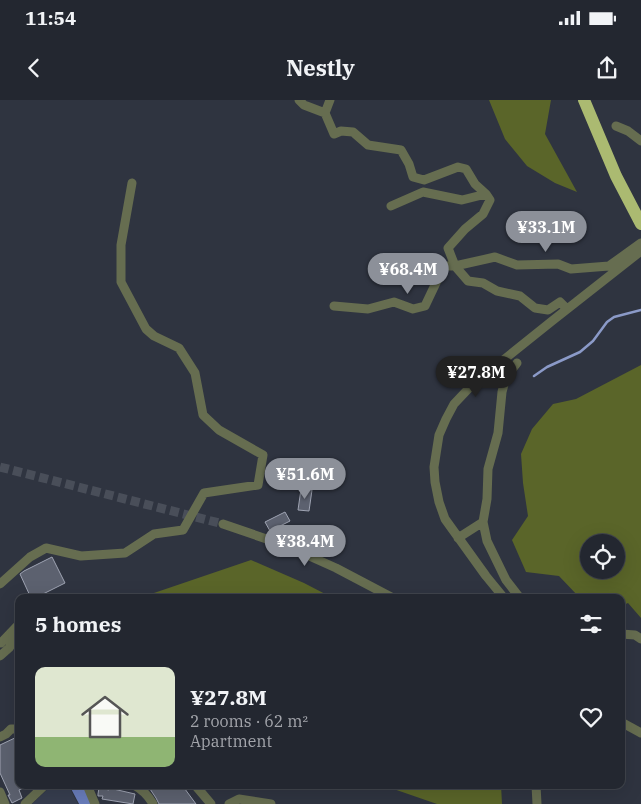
<!DOCTYPE html>
<html lang="en">
<head>
<meta charset="utf-8">
<style>
	body { margin:0; font-family:"IBM Plex Serif",serif; background:#2f333c; color:#f1f3f6; height:100vh; display:flex; flex-direction:column; font-size:19px; white-space:nowrap }
	* { box-sizing:border-box; margin:0 }
	p { font-size:16px; color:#a3a5ab }
	.icon { flex:none; width:28px; height:28px; fill:none; stroke:currentColor; stroke-width:2; stroke-linecap:round; stroke-linejoin:round }
	.map { position:relative; flex:1; overflow:hidden }
	.side { position:absolute; left:15px; top:494px; width:610px; height:195px; display:flex; flex-direction:column; background:#232730; border-radius:10px; box-shadow:0 5px 20px #0002,0 0 0 1px #40444c }
	.side>* { flex:none }
	.fabs { position:absolute; left:580px; top:434px; display:grid; gap:10px }
	.fabs a { display:grid; place-items:center; width:45px; height:45px; border-radius:50%; background:#232730; box-shadow:0 5px 20px #0002,0 0 0 1px #40444c; font-size:25px }
	.price { position:absolute; translate:-50% -42px; padding:0 11px; border-radius:18px; background:#8c9099; color:#fff; font-size:16px; line-height:32px; filter:drop-shadow(0 1px 2px #0008) }
	.price::after { content:''; position:absolute; left:50%; top:30px; width:15px; height:11px; margin-left:-8px; background:inherit; clip-path:polygon(0 0,100% 0,50% 100%) }
	.price.active { background:#222; color:#fff }
	ul { padding:0; list-style:none }
	li { display:flex; align-items:center; gap:15px; height:125px; padding:0 20px }
	li+li { border-top:1px solid #40444c }
	li span { display:grid; place-items:center; flex:none; width:140px; height:100px; border-radius:10px; color:#555 }
	li>.icon { margin-inline-start:auto }
	span .icon { width:60px; height:60px; fill:#fffc; stroke-width:1 }
	li b { font-size:21px }
	h2 { display:flex; justify-content:space-between; align-items:center; height:60px; padding:0 20px; font-size:21px }
	.status { display:flex; justify-content:space-between; align-items:center; height:35px; padding:0 25px; background:#232730; direction:ltr }
	.status svg { height:14px; fill:currentColor }
	header { display:flex; justify-content:space-between; align-items:center; height:65px; padding:0 20px; background:#232730; font-size:22px; font-weight:700 }
	.map>svg:first-child { display:block }
</style>
</head>
<body>
<div class="status"><b>11:54</b><svg viewBox="0 0 49 12"><path d="M0 12V9h3v3zM5 12V6h3v6zM10 12V3h3v9zM15 12V0h3v12zM26 1h20v11H26zM47 4h2v5h-2z"/></svg></div>
<header><svg class="icon" aria-label="back" viewBox="0 0 24 24"><path d="M15 5l-7 7 7 7"/></svg>Nestly<svg class="icon" aria-label="share" viewBox="0 0 24 24"><path d="M12 15V3M7 8l5-5 5 5M5 13v7h14v-7"/></svg></header>
<div class="map">
<svg width="641" height="704" viewBox="0 0 641 704">
	<rect width="100%" height="100%" fill="#2f3440"/>
	<path fill="#373e4f" d="M52,685H68L78,704H32Z"/>
	<path fill="#5a6529" fill-rule="evenodd" d="M489,0H551L545,34L577,92L555,83L527,66L505,39Z
		M641,265V518L628,503L621,506V498L579,497L559,476L526,472L512,440L528,416L523,383L521,354L532,329L553,304L576,299ZM616,442V470H589V442Z
		M251,460L304,483L331,497H151V494Z
		M382,685H501L502,704H437Z"/>
	<g fill="none" stroke-linecap="round" stroke-linejoin="round">
		<path stroke="#8b9ac8" stroke-width="2.5" d="M534,276L547,267L580,252L593,241L607,222L614,217L641,210"/>
		<path stroke="#697dbb" stroke-width="14" d="M77,685L87,704"/>
	</g>
	<path fill="#5c616f" stroke="#9fa4b3" d="M301,389L312,390L309,411L298,410Z
		M285,412L290,421L270,431L265,422Z
		M52,457L65,483L35,498H31L20,474L24,471Z
		M19,636V685H30L19,690L22,698L12,703L8,695H10L0,673V645Z
		M155,685H182L196,704H159L156,698L150,689Z
		M99,688L109,690V688L135,694L133,704L102,699L103,696H98V694Z"/>
	<g fill="none" stroke-linecap="round" stroke-linejoin="round">
		<path stroke="#494e59" stroke-width="9" stroke-dasharray="9 4.5" stroke-linecap="butt" d="M0,367L223,424"/>
		<path stroke="#666d50" stroke-width="9" d="M299,0L304,5L325,13
			M330,0L325,13L334,34L341,31L353,32L368,45L401,50L409,64L413,77L424,80L458,67L466,69L475,84L486,94L490,100L483,114L465,129L448,148L455,166L468,181L483,183L497,191L520,196L535,208L548,210L560,202L567,209
			M616,26L628,31L641,41
			M391,106L423,92L462,100L486,94
			M334,206L368,209L394,202L413,209L425,206L444,166H455L495,157L517,165L558,164L571,169L609,166L641,143
			M483,422L487,399L488,369L498,333L502,292L506,277L517,263
			M223,424L287,446L336,468L393,498
			M458,438L483,422L487,441L506,480L520,498
			M0,484L30,457L46,448L81,456L125,453L154,434L183,430L204,393L258,385L263,355L219,330L203,315L195,273L179,248L154,236L146,229L121,182V145L132,83
			M504,498L486,476L445,419L439,402L435,382L434,367L439,335L446,319L454,304L471,286L552,221L641,151
			M621,534L635,535L641,539
			M0,542L1,543L19,524
			M0,556L9,548L19,533
			M621,622L641,633
			M0,637L6,634L11,629H19
			M87,685L95,704
			M134,685C143,690 148,695 153,704
			M195,685L211,704
			M536,685L537,704
			M0,692L5,704
			M25,704L45,685
			M229,704L239,699L271,704"/>
		<path stroke="#abba71" stroke-width="12" d="M584,0L616,76L641,124"/>
	</g>
</svg>
<div class="fabs">
<a><svg class="icon" aria-label="locate" viewBox="0 0 24 24"><circle cx="12" cy="12" r="6"/><path d="M12 2v4M12 18v4M2 12h4M18 12h4"/></svg></a>
</div>
<b class="price" style="left:546px;top:153px">¥33.1M</b>
<b class="price" style="left:408px;top:195px">¥68.4M</b>
<b class="price active" style="left:476px;top:298px">¥27.8M</b>
<b class="price" style="left:305px;top:400px">¥51.6M</b>
<b class="price" style="left:305px;top:467px">¥38.4M</b>
<section class="side">
<h2>5 homes<svg class="icon" aria-label="filters" viewBox="0 0 24 24"><path d="M4 7h16M4 17h16"/><circle cx="9" cy="7" r="2"/><circle cx="15" cy="17" r="2"/></svg></h2>
<ul>
<li><span style="background:linear-gradient(#dfe7d0 70%,#8fb573 0)"><svg class="icon" aria-label="home" viewBox="0 0 24 24"><path d="M3 11l9-7 9 7M6 9v11h12V9"/></svg></span><div><b>¥27.8M</b><p>2 rooms · 62 m²</p><p>Apartment</p></div><svg class="icon" aria-label="heart" viewBox="0 0 24 24"><path d="M12 20l-8-8c-3-5 5-10 8-4 3-6 11-1 8 4z"/></svg></li>
</ul>
</section>
</div>
</body>
</html>
